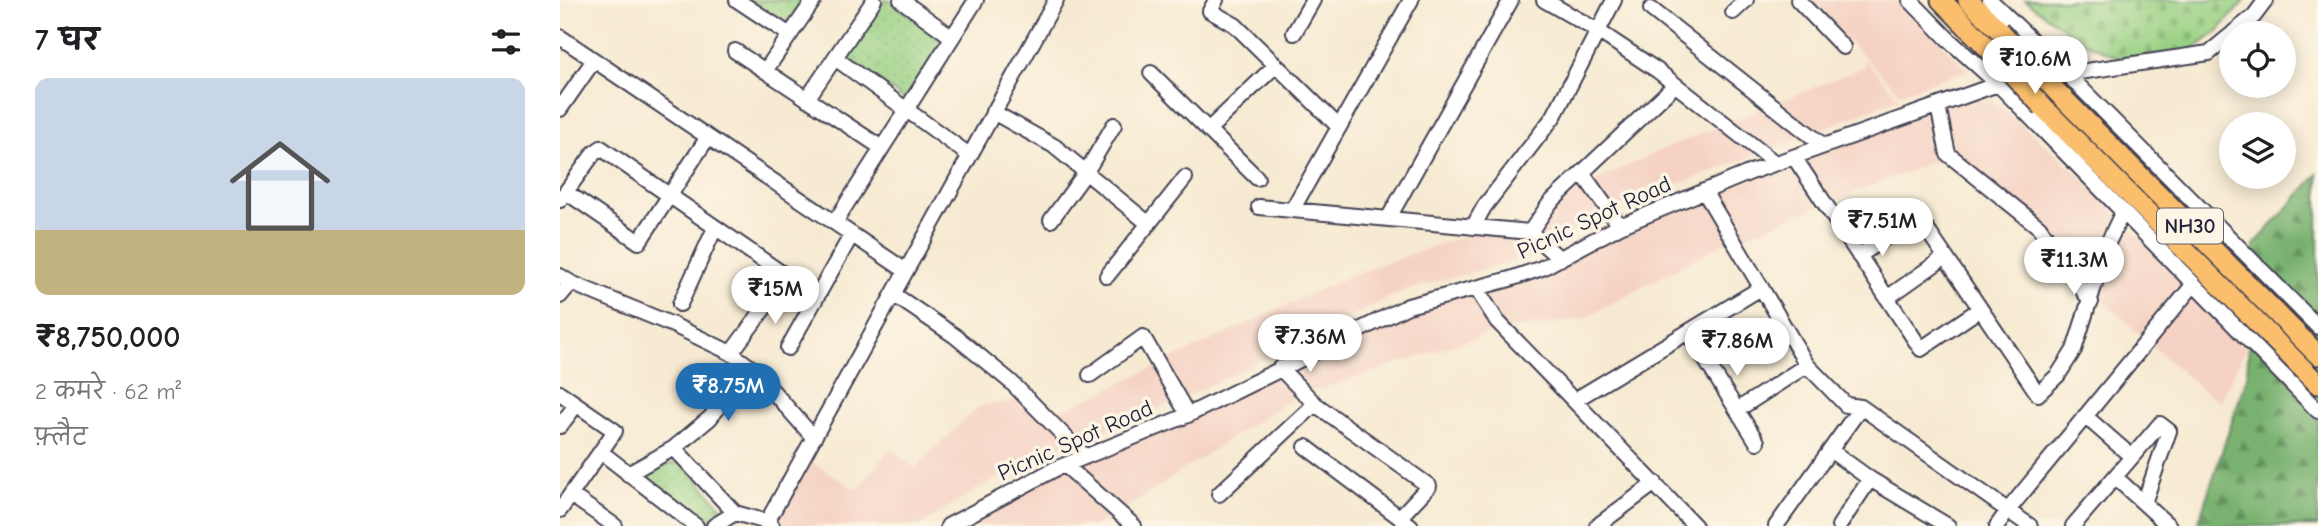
<!DOCTYPE html>
<html lang="hi">
<head>
<meta charset="utf-8">
<style>
	body { margin:0; font-family:"Comic Neue","Playpen Sans Deva",sans-serif; background:#f6f6f6; color:#202124; height:100vh; display:flex; flex-direction:column; font-size:26px; white-space:nowrap }
	* { box-sizing:border-box; margin:0 }
	p { font-size:23px; color:#757577 }
	.icon { flex:none; width:38px; height:38px; fill:none; stroke:currentColor; stroke-width:2; stroke-linecap:round; stroke-linejoin:round }
	.map { position:relative; flex:1; overflow:hidden }
	.panel { display:flex; flex-direction:column; background:#fff; width:560px }
	.panel>* { flex:none }
	.fabs { position:absolute; left:1659px; top:21px; display:grid; gap:14px }
	.fabs a { display:grid; place-items:center; width:77px; height:77px; border-radius:50%; background:#fff; box-shadow:0 4px 18px #0003; font-size:35px }
	.price { position:absolute; translate:-50% -60px; padding:0 16px; border-radius:24px; background:#fff; color:#222; font-size:23px; line-height:46px; filter:drop-shadow(0 2px 4px #0008) }
	.price::after { content:''; position:absolute; left:50%; top:42px; width:21px; height:16px; margin-left:-10px; background:inherit; clip-path:polygon(0 0,100% 0,50% 100%) }
	.price.on { background:#1f6fb2; color:#fff }
	ul { padding:0; list-style:none }
	li { display:grid; align-content:center; gap:14px; height:371px; padding:0 35px }
	li+li { border-top:2px solid #e0e0e0 }
	li span { display:grid; place-items:center; height:217px; border-radius:14px; color:#555 }
	li>.icon { margin-inline-start:auto }
	span .icon { width:126px; height:126px; fill:#fffc; stroke-width:1 }
	li b { font-size:30px }
	h2 { display:flex; justify-content:space-between; align-items:center; height:84px; padding:0 35px; font-size:30px }
	main { display:flex; flex:1; min-height:0 }
	.map>svg:first-child { display:block }
</style>
</head>
<body>
<main>
<section class="panel">
<h2>7 घर<svg class="icon" aria-label="filters" viewBox="0 0 24 24"><path d="M4 7h16M4 17h16"/><circle cx="9" cy="7" r="2"/><circle cx="15" cy="17" r="2"/></svg></h2>
<ul>
<li><span style="background:linear-gradient(#c9d6e8 70%,#c2b280 0)"><svg class="icon" aria-label="home" viewBox="0 0 24 24"><path d="M3 11l9-7 9 7M6 9v11h12V9"/></svg></span><div><b>₹8,750,000</b><p>2 कमरे · 62 m²</p><p>फ़्लैट</p></div></li>
</ul>
</section>
<div class="map">
<svg width="1758" height="526" viewBox="0 0 1758 526">
	<defs>
		<pattern id="forest-firs" width="22" height="20" patternUnits="userSpaceOnUse" patternTransform="scale(1.75)"><rect width="22" height="20" fill="#79b270"/><path d="M5 1l3.5 6h-7zM16 11l3.5 6h-7z" fill="#63905d"/></pattern>
		<pattern id="cemetery-stones" width="16" height="16" patternUnits="userSpaceOnUse" patternTransform="scale(1.75)"><rect width="16" height="16" fill="#97d082"/><path d="M2 7V4a2 2 0 0 1 4 0v3zM10 15v-3a2 2 0 0 1 4 0v3z" fill="#82b271"/></pattern>
		<pattern id="park-dots" width="8" height="8" patternUnits="userSpaceOnUse" patternTransform="scale(1.75)"><rect width="8" height="8" fill="#97d082"/><path d="M2 2h.1M6 6h.1" fill="none" stroke="#82b271" stroke-width="1.8" stroke-linecap="round"/></pattern>
	</defs>
	<rect width="100%" height="100%" fill="#fcf5e5"/>
	<filter id="ink" filterUnits="userSpaceOnUse"><feTurbulence type="fractalNoise" baseFrequency=".0143" numOctaves="2"/><feDisplacementMap in="SourceGraphic" scale="14" xChannelSelector="R" yChannelSelector="G"/><feConvolveMatrix kernelMatrix="1 2 1 2 8 2 1 2 1" color-interpolation-filters="sRGB"/></filter>
	<filter id="wash" filterUnits="userSpaceOnUse"><feTurbulence type="fractalNoise" baseFrequency=".00686" numOctaves="4" result="noise"/><feDisplacementMap in="SourceGraphic" scale="28" xChannelSelector="R" yChannelSelector="G"/><feGaussianBlur stdDeviation="1.57" result="paint"/><feColorMatrix in="noise" values="0 0 0 0 0 0 0 0 0 0 0 0 0 0 0 0 0 1.4 0 .05"/><feComposite in="paint" operator="in"/></filter>
	<g filter="url(#wash)">
		<rect width="100%" height="100%" fill="#f7ead2"/>
		<path fill="#f5d2c3" d="M1248,0H1339L1408,70L1340,93Z
			M1304,59L1339,98L1231,142L1078,199L1003,237L978,255L843,291L620,400L478,457L421,487L359,526H204L239,455L295,488H299L330,449L355,468L419,406L459,400L502,410L792,275L912,233L967,230L1011,193L1099,151L1304,67Z
			M1423,92L1522,176L1654,319L1686,348L1660,402L1638,387L1384,157L1160,245L1023,319L936,331L730,399L560,512L533,526H398L479,480L852,310L913,293L1062,228Z"/>
		<path fill="url(#forest-firs)" stroke="#4e6a56" stroke-width="2" d="M1758,174V526H1637L1687,377L1694,245Z"/>
		<path fill="url(#cemetery-stones)" stroke="#5c795e" stroke-width="2" d="M1465,0H1685L1658,31L1631,51L1561,59L1519,40Z"/>
		<path fill="url(#park-dots)" stroke="#5c795e" stroke-width="2" d="M186,0H244L225,26Z
			M324,0H329L383,40L345,100L286,57Z
			M120,460L165,511L143,526L83,475Z"/>
	</g>
	<g filter="url(#ink)">
		<g fill="none" stroke-linecap="round" stroke-linejoin="round">
			<g stroke="#424052" stroke-width="18">
				<path id="minor" d="M177,0L230,35
					M341,0L392,37
					M656,0L650,11L675,25L779,127
					M984,0L1038,31L1098,71L1215,163
					M1238,0L1283,47
					M1350,0L1389,40L1438,84L1758,411
					M1430,0L1506,73L1758,327
					M1091,9L1264,146
					M1173,12L1186,0
					M734,33L753,0
					M1673,33L1694,16L1706,0
					M0,37L346,271
					M175,51L322,148
					M275,58L409,155
					M205,71L254,0
					M591,73L697,178
					M247,99L314,0
					M1378,106L1388,154L1479,227L1531,302
					M0,109L34,60
					M433,112L494,146L589,224
					M648,130L716,65
					M1234,157L1361,349L1420,309
					M1022,173L1060,226
					M1144,191L1247,365L1286,405L1301,407L1470,526
					M6,192L79,242L148,137
					M0,200L34,153L41,148L256,297
					M699,207L970,232L1000,259
					M732,210L851,0
					M828,219L951,0
					M491,220L526,172L554,125
					M275,222L416,0
					M913,227L924,207L994,116L1054,0
					M970,232L990,203L1115,85
					M1299,256L1357,215L1478,394L1498,375L1514,350L1547,245L1563,211
					M0,276L11,283L113,325L171,353L194,370L254,438
					M547,276L625,178
					M916,288L937,321L1135,526
					M333,294L395,336L451,382L525,457
					M0,296L11,283
					M1327,298L1385,257
					M120,304L155,228
					M1128,332L1197,442
					M228,348L292,234
					M171,353L228,276
					M720,368L755,404
					M530,375L583,337L628,415
					M0,393L55,431L0,510
					M1015,400L1201,288
					M1177,410L1247,365
					M1525,416L1572,457
					M0,426L16,405
					M746,447L851,526
					M114,448L175,513
					M1270,450L1310,479
					M41,452L136,526
					M505,465L574,526
					M68,474L114,448L150,418L190,367
					M1555,477L1609,526
					M659,494L755,404L869,486L840,517
					M11,495L55,526
					M154,526L175,513L207,522
					M212,526L207,522L496,0
					M388,526L495,469L628,415L848,306L950,279L982,268L1060,226L1191,172L1438,84L1649,53L1671,35
					M1037,526L1095,483
					M1216,526L1301,407
					M1279,526L1310,479L1388,526
					M1437,526L1449,509L1634,284
					M1513,526L1600,424L1609,431L1584,503"/>
			</g>
			<g stroke="#424052" stroke-width="23">
				<path id="highway" d="M1381,0L1426,46
					M1408,0L1439,30
					M1501,96L1758,355
					M1483,107L1758,384"/>
			</g>
			<use href="#minor" stroke="#fff" stroke-width="14"/>
			<use href="#highway" stroke="#fabe6d" stroke-width="19"/>
			<g stroke="#424052" stroke-width="23" stroke-linecap="butt">
				<path id="highway-bridge" d="M1439,30L1501,96
					M1426,46L1483,107"/>
			</g>
			<use href="#highway-bridge" stroke="#fabe6d" stroke-width="19"/>
		</g>
	</g>
	<g text-anchor="middle" stroke-width="7" stroke-linejoin="round" paint-order="stroke">
		<rect fill="#fcf5e5" stroke="#63616e" stroke-width="2" x="1597" y="208.5" width="66" height="35" rx="5"/>
		<g font-size="21" font-weight="bold" fill="#22223b">
			<text x="1630" y="233">NH30</text>
		</g>
		<g font-size="23" fill="#22223b" stroke="#fcf5e5">
			<text transform="translate(1034 217) rotate(-25)" y="8">Picnic Spot Road</text>
			<text transform="translate(515 440) rotate(-24)" y="8">Picnic Spot Road</text>
		</g>
	</g>
</svg>
<div class="fabs">
<a><svg class="icon" aria-label="locate" viewBox="0 0 24 24"><circle cx="12" cy="12" r="6"/><path d="M12 2v4M12 18v4M2 12h4M18 12h4"/></svg></a>
<a><svg class="icon" aria-label="layers" viewBox="0 0 24 24"><path d="M12 4l9 5-9 5-9-5zM3 14l9 5 9-5"/></svg></a>
</div>
<b class="price" style="left:1475px;top:96px">₹10.6M</b>
<b class="price" style="left:1322px;top:258px">₹7.51M</b>
<b class="price" style="left:1514px;top:297px">₹11.3M</b>
<b class="price" style="left:215px;top:326px">₹15M</b>
<b class="price" style="left:750px;top:374px">₹7.36M</b>
<b class="price" style="left:1177px;top:378px">₹7.86M</b>
<b class="price on" style="left:168px;top:423px">₹8.75M</b>
</div>
</main>
</body>
</html>
